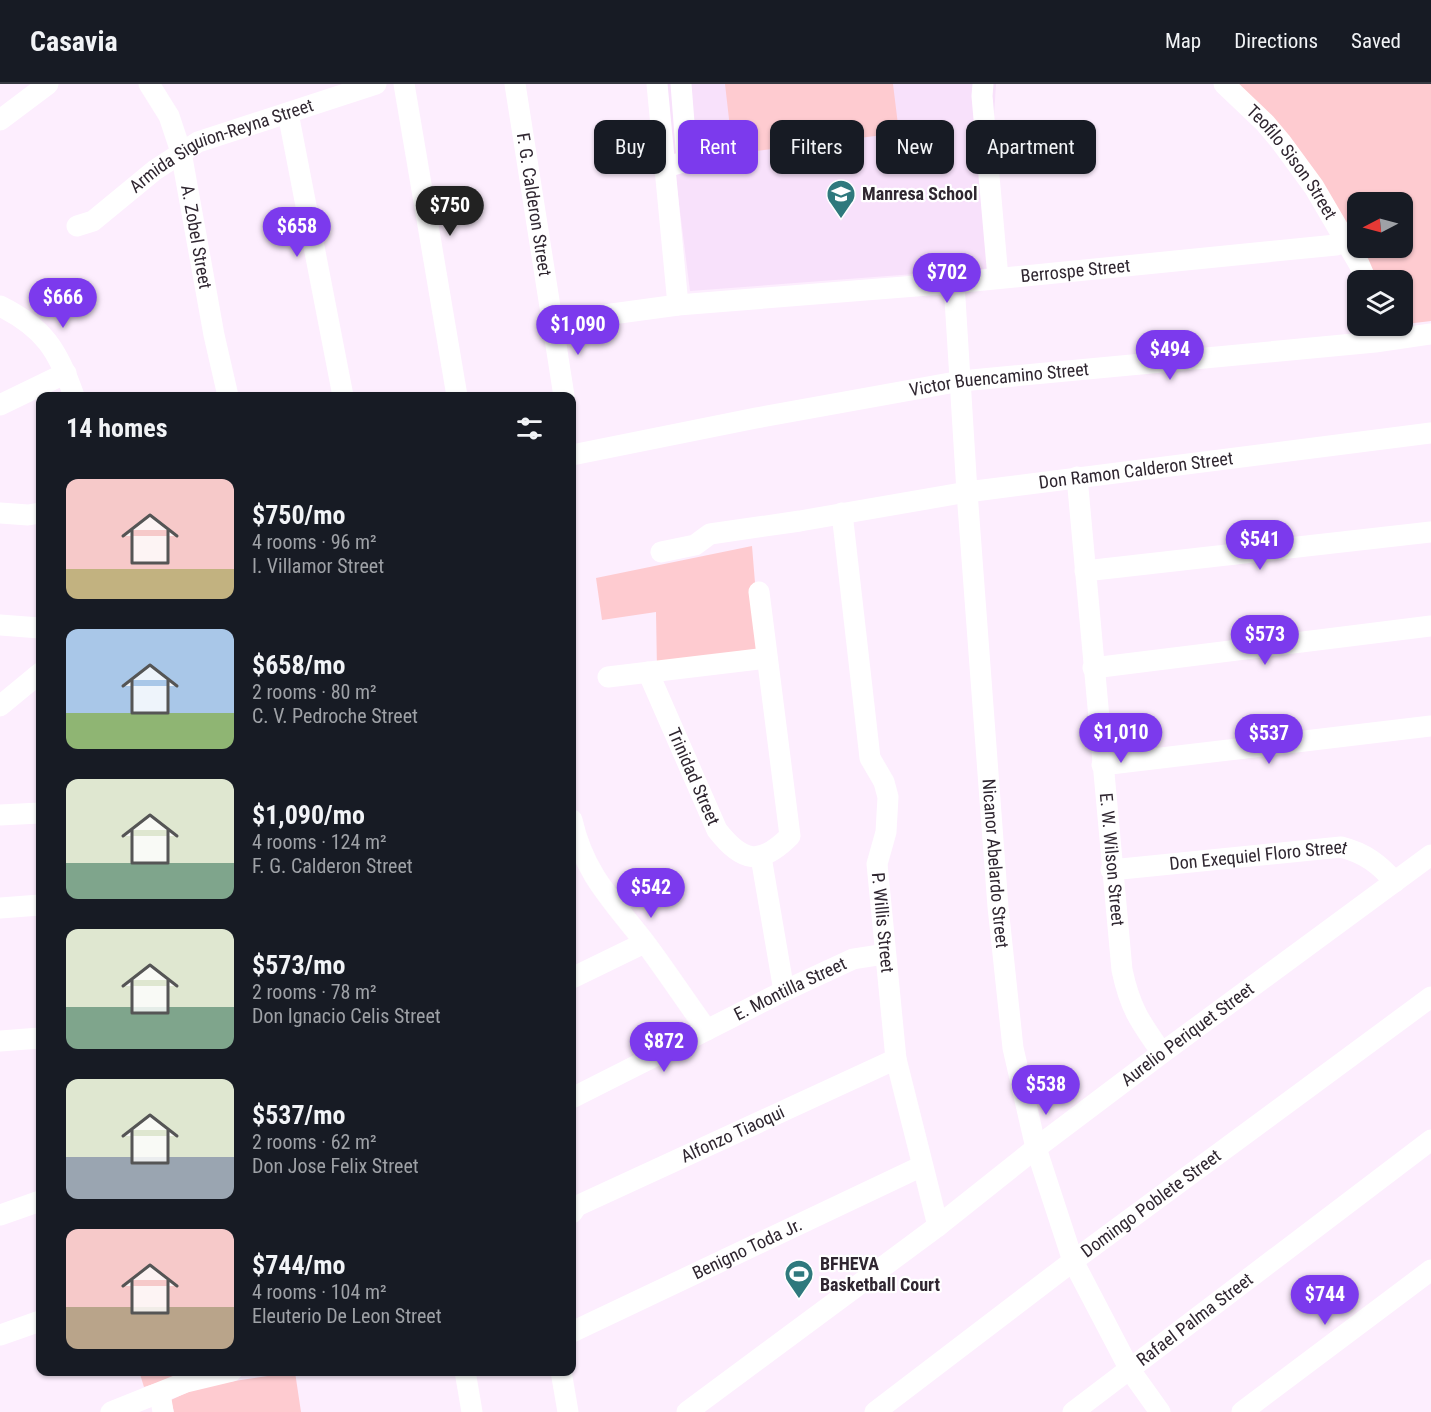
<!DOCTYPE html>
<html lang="en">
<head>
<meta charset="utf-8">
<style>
	body { margin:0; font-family:"Roboto Condensed",sans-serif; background:#242831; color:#f1f3f6; height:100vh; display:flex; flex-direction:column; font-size:22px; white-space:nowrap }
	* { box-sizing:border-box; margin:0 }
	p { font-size:20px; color:#9ea1a6 }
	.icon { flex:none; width:33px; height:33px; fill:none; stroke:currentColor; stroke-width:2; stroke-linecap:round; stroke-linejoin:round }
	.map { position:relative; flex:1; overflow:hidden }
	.side { position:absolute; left:36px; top:308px; width:540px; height:984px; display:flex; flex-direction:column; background:#171b24; border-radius:12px; box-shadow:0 2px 4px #0004 }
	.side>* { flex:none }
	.banner { position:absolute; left:594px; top:36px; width:570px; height:54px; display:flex; gap:12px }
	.needle { width:39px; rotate:264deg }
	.controls { position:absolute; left:1347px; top:108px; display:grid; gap:12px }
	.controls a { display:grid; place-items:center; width:66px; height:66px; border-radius:12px; background:#171b24; box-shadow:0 2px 4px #0004; font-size:30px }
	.price { position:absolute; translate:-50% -51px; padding:0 14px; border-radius:21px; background:#7c3aed; color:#fff; font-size:20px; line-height:39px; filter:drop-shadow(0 2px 3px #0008) }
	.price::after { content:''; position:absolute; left:50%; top:36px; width:18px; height:14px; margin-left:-9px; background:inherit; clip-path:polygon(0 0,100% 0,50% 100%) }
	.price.on { background:#222; color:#fff }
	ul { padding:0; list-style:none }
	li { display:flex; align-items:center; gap:18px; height:150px; padding:0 30px }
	li span { display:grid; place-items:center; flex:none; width:168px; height:120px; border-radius:12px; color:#555 }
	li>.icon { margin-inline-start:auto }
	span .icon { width:72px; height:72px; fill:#fffc; stroke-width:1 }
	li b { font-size:26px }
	h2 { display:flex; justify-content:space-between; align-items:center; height:72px; padding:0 30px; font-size:26px }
	.pill { padding:0 21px; border-radius:12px; background:#171b24; box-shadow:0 2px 4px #0004; font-size:21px; line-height:54px }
	.pill.on { background:#7c3aed; color:#fff }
	header { display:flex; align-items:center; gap:36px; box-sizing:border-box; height:84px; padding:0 30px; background:#171b24; border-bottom:2px solid #363941 }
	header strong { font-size:28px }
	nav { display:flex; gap:33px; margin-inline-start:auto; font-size:21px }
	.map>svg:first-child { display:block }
</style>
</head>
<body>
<header>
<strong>Casavia</strong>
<nav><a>Map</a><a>Directions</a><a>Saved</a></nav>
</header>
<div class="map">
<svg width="1431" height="1328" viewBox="0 0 1431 1328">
	<rect width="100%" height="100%" fill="#fdeefe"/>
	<path fill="#f8e1fb" d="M664,0H996L993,48L1007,183L690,207Z"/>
	<path fill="#fecbd0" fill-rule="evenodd" d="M725,0H893L899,49L733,70Z
		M1234,0H1431V237L1406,240L1403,235L1402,196H1377L1302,82ZM1358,118H1402V164H1358Z
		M752,462L761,572L657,586L656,528L602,536L596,494Z
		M139,1287H196L144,1303Z
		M295,1288L301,1328H174L171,1316L201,1302Z"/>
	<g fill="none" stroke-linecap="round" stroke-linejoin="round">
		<g stroke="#fff" stroke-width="21">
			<path id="s1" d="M149,0L169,32L181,68L214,251L228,312"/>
			<path d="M404,0L457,312"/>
			<path id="s2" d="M515,0L564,312"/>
			<path d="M657,0L678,221"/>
			<path d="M983,0L982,12L998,194"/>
			<path id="s3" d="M1224,0L1265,39L1281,58L1314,103L1359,180L1366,196"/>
			<path d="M288,29L343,312"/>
			<path d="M0,36L48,0"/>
			<path d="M666,83L687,77L681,0"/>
			<path id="s4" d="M77,142L93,137L155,86L198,58L376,0"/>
			<path id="s5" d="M954,199L967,408L998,823L1013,964L1036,1064L1073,1177L1130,1286L1160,1328"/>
			<path d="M0,222C44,244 58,266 74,312"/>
			<path id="s6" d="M553,238L678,221L954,199L1336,161L1346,157"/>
			<path d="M0,321L66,289"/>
			<path id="s7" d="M572,371L756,334L961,297L1375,258L1431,250"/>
			<path id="s8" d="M1077,393L1122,886C1130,924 1140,938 1162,969"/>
			<path d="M0,429L28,431L40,429"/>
			<path id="s9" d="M842,429L870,674L884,698L888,713L886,748L877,780L896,975L938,1142"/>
			<path id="s10" d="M661,468L695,461L710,450L800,437L967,408L1431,349"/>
			<path d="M1085,487L1431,448"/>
			<path d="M0,541L40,544"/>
			<path d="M1093,584L1431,542"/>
			<path id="s11" d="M648,588L717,746C743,779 760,782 790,752L759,508"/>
			<path d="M608,593L767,574"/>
			<path d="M0,622L40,589"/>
			<path d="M1102,681L1431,642"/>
			<path d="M0,731L40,729"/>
			<path d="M572,736C584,789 611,815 643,856C665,885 685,916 707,946"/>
			<path d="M761,773L784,907"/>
			<path id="s12" d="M1111,786L1341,763C1365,769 1379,780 1395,798"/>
			<path d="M0,824L40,821"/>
			<path d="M572,894L644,859"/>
			<path d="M0,957L40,954"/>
			<path id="s13" d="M572,1014L784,907L853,875L885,870"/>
			<path id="s14" d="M572,1129L577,1122L896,975"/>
			<path d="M0,1131L40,1117"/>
			<path id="s15" d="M572,1248L922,1082"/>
			<path d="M0,1251L40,1237"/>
			<path d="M465,1287L472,1328"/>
			<path d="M561,1287L568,1328"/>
			<path d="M160,1309L163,1328"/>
			<path d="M111,1328L186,1298L232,1287"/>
			<path id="s16" d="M687,1328L938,1142L1036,1064L1162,969L1431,771"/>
			<path id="s17" d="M875,1328L1073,1177L1431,913"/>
			<path id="s18" d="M1073,1328L1431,1056"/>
			<path d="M1242,1328L1431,1186"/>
		</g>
	</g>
	<defs>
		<g id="school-pin" transform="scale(1.5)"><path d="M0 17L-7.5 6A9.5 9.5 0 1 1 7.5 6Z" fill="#2f797d" stroke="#fff"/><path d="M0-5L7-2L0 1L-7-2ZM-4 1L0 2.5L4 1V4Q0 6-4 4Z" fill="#fff"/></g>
		<g id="stadium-pin" transform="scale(1.5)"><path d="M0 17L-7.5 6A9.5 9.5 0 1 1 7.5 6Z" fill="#2f797d" stroke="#fff"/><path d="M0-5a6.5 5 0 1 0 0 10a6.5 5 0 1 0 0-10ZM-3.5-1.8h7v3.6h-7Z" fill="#fff"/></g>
	</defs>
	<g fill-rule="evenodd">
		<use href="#school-pin" x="841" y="110"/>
		<use href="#stadium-pin" x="799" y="1190"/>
	</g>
	<g text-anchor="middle" stroke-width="4.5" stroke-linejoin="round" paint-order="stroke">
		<g font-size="18" fill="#2f2630" stroke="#fff">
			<text dy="6" stroke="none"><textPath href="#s4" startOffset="168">Armida Siguion-Reyna Street</textPath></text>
			<text dy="6" stroke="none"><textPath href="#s3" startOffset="104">Teofilo Sison Street</textPath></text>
			<text dy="6" stroke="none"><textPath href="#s2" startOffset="122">F. G. Calderon Street</textPath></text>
			<text dy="6" stroke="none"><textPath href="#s1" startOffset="162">A. Zobel Street</textPath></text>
			<text dy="6" stroke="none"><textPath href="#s6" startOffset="525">Berrospe Street</textPath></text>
			<text dy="6" stroke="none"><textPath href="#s7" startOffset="434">Victor Buencamino Street</textPath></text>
			<text dy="6" stroke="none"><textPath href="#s10" startOffset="484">Don Ramon Calderon Street</textPath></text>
			<text dy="6" stroke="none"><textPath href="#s11" startOffset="114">Trinidad Street</textPath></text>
			<text dy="6" stroke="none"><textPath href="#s12" startOffset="148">Don Exequiel Floro Street</textPath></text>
			<text dy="6" stroke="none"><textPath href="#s8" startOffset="384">E. W. Wilson Street</textPath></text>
			<text dy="6" stroke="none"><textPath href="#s5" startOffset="582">Nicanor Abelardo Street</textPath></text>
			<text dy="6" stroke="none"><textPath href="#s9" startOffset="417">P. Willis Street</textPath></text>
			<text dy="6" stroke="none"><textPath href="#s13" startOffset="244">E. Montilla Street</textPath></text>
			<text dy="6" stroke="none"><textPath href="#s16" startOffset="627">Aurelio Periquet Street</textPath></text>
			<text dy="6" stroke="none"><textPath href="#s14" startOffset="180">Alfonzo Tiaoqui</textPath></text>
			<text dy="6" stroke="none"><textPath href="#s17" startOffset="346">Domingo Poblete Street</textPath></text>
			<text dy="6" stroke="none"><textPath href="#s15" startOffset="194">Benigno Toda Jr.</textPath></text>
			<text dy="6" stroke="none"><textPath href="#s18" startOffset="153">Rafael Palma Street</textPath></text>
		</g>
		<g font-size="18" font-weight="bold" fill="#2f2630" stroke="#fff" text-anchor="start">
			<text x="862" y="116">Manresa School</text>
			<text x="820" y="1186">BFHEVA<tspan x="820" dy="21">Basketball Court</tspan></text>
		</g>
	</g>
</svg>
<div class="controls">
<a><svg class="needle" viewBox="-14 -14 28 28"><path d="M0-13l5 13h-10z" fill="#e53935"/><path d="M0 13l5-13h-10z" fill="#9ea1a6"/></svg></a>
<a><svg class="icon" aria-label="layers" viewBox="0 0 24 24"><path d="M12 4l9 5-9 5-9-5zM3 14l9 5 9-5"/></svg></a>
</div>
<b class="price on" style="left:450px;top:153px">$750</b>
<b class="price" style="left:297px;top:174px">$658</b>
<b class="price" style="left:947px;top:220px">$702</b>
<b class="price" style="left:63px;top:245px">$666</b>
<b class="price" style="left:578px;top:272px">$1,090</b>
<b class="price" style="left:1170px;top:297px">$494</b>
<b class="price" style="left:1260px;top:487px">$541</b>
<b class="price" style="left:1265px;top:582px">$573</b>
<b class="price" style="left:1121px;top:680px">$1,010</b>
<b class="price" style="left:1269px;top:681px">$537</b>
<b class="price" style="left:651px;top:835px">$542</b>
<b class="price" style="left:664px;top:989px">$872</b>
<b class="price" style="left:1046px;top:1032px">$538</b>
<b class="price" style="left:1325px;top:1242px">$744</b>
<div class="banner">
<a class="pill">Buy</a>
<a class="pill on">Rent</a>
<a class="pill">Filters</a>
<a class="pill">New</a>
<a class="pill">Apartment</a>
</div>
<section class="side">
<h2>14 homes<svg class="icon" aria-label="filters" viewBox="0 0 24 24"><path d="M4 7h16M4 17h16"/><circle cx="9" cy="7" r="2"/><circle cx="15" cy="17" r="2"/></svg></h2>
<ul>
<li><span style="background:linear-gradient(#f6c9c9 75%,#c2b280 0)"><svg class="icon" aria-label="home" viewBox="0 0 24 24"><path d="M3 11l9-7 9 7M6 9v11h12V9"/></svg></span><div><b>$750/mo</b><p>4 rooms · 96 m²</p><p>I. Villamor Street</p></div></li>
<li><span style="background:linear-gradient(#a9c7e8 70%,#8fb573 0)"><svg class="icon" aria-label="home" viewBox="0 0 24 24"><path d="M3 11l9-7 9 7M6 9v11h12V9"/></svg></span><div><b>$658/mo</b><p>2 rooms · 80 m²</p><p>C. V. Pedroche Street</p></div></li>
<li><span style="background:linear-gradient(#dfe7d0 70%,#7fa58c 0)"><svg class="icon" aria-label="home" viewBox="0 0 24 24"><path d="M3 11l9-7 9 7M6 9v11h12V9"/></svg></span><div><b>$1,090/mo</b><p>4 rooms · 124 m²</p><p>F. G. Calderon Street</p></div></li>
<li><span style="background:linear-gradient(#dfe7d0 65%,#7fa58c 0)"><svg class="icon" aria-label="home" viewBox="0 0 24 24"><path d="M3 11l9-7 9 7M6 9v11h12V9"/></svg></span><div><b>$573/mo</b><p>2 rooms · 78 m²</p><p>Don Ignacio Celis Street</p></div></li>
<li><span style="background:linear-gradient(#dfe7d0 65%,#9aa5b1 0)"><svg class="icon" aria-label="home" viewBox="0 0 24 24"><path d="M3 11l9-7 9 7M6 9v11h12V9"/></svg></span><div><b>$537/mo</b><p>2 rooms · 62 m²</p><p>Don Jose Felix Street</p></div></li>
<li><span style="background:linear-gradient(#f6c9c9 65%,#b9a48a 0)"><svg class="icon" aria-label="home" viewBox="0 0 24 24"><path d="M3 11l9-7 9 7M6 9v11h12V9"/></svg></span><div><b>$744/mo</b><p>4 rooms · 104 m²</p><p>Eleuterio De Leon Street</p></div></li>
</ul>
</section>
</div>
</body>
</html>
